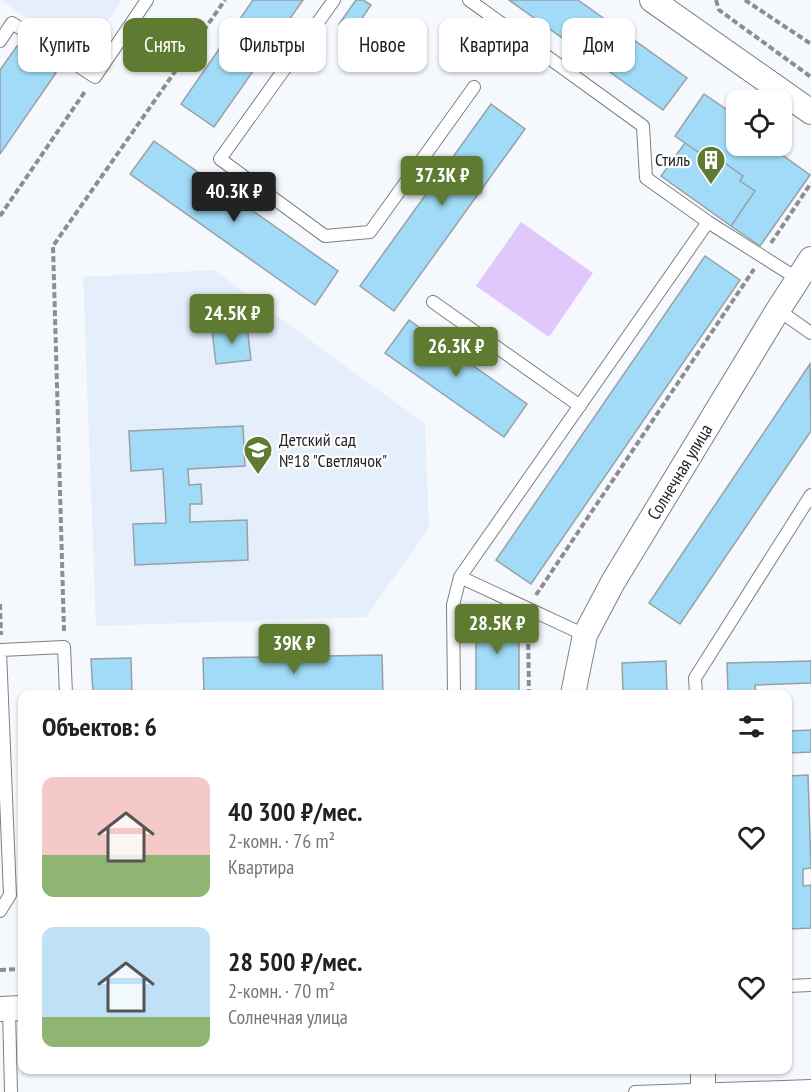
<!DOCTYPE html>
<html lang="ru">
<head>
<meta charset="utf-8">
<style>
	body { margin:0; font-family:"PT Sans Narrow",sans-serif; background:#f6f6f6; color:#222; height:100vh; display:flex; flex-direction:column; font-size:22px; white-space:nowrap }
	* { box-sizing:border-box; margin:0 }
	p { font-size:20px; color:#767676 }
	.icon { flex:none; width:33px; height:33px; fill:none; stroke:currentColor; stroke-width:2; stroke-linecap:round; stroke-linejoin:round }
	.map { position:relative; flex:1; overflow:hidden }
	.side { position:absolute; left:18px; top:690px; width:774px; height:384px; display:flex; flex-direction:column; background:#fff; border-radius:12px; box-shadow:0 2px 4px #0004 }
	.side>* { flex:none }
	.guide { position:absolute; left:18px; top:18px; width:776px; height:54px; display:flex; gap:12px }
	.buttons { position:absolute; left:726px; top:90px; display:grid; gap:12px }
	.buttons a { display:grid; place-items:center; width:66px; height:66px; border-radius:12px; background:#fff; box-shadow:0 2px 4px #0004; font-size:30px }
	.price { position:absolute; translate:-50% -51px; padding:0 14px; border-radius:6px; background:#5e7b31; color:#fff; font-size:20px; line-height:39px; filter:drop-shadow(0 2px 3px #0008) }
	.price::after { content:''; position:absolute; left:50%; top:36px; width:18px; height:14px; margin-left:-9px; background:inherit; clip-path:polygon(0 0,100% 0,50% 100%) }
	.price.on { background:#222; color:#fff }
	ul { padding:0; list-style:none }
	li { display:flex; align-items:center; gap:18px; height:150px; padding:0 24px }
	li span { display:grid; place-items:center; flex:none; width:168px; height:120px; border-radius:12px; color:#555 }
	li>.icon { margin-inline-start:auto }
	span .icon { width:72px; height:72px; fill:#fffc; stroke-width:1 }
	li b { font-size:26px }
	h2 { display:flex; justify-content:space-between; align-items:center; height:72px; padding:0 24px; font-size:26px }
	.chip { padding:0 21px; border-radius:12px; background:#fff; box-shadow:0 2px 4px #0004; font-size:21px; line-height:54px }
	.chip.on { background:#5e7b31; color:#fff }
	.map>svg:first-child { display:block }
</style>
</head>
<body>
<div class="map">
<svg width="811" height="1092" viewBox="0 0 811 1092">
	<rect width="100%" height="100%" fill="#f5f9fe"/>
	<path fill="#e5effb" d="M0,0H122L84,56Z
		M214,270L425,424L429,528L366,617L96,626L83,277Z"/>
	<path fill="#e0c8fd" d="M521,222L593,273L549,337L476,286Z"/>
	<path fill="#a1dbf7" stroke="#98a0a3" stroke-width="1.5" d="M253,0H303L214,127L181,104Z
		M356,0H363L371,5L352,33L339,24Z
		M509,0H578L687,78L663,110Z
		M17,46L56,73L0,154V70Z
		M704,94L736,116V146H778L784,150L781,154L810,175L760,246L731,226L755,191L740,181L743,176L705,149L701,154L675,136Z
		M491,104L525,129L394,311L360,286Z
		M154,141L338,271L315,305L130,174Z
		M685,143L701,154L705,149L743,176L740,181L755,191L731,226L661,176Z
		M705,256L740,280L531,584L496,560Z
		M409,320L527,404L504,437L385,353Z
		M247,326L251,360L216,364L212,330Z
		M810,364L811,431L680,624L649,603Z
		M243,426L245,466L188,469L189,485L201,484L202,504H190V522L247,520L248,560L135,565L133,524L166,523L163,469L131,471L129,431Z
		M476,616H519V694H476Z
		M382,655L383,694H204L203,658Z
		M131,658L132,694H93L91,659Z
		M666,661L667,694H623L622,663Z
		M811,661V683L755,685L756,694H728L727,663Z
		M811,730V752L788,753V731Z
		M808,775L811,868L803,869V886L811,885V928L788,929V886H789L788,869V776Z"/>
	<g fill="none" stroke-linecap="round" stroke-linejoin="round">
		<g stroke="#7c8186" stroke-width="14">
			<path id="service" d="M334,0L220,159L325,236L370,232L474,87
				M469,0L643,126L646,178L708,222L798,279
				M0,41L12,23L95,77L147,0
				M433,302L580,406
				M778,310L811,333
				M460,577L585,635
				M1,650L64,647L66,694
				M0,651L10,895L0,911
				M454,694L453,605L460,577L708,222
				M696,694L695,678L811,495
				M788,986L811,985
				M9,1009L11,1092
				M635,1092L811,1086"/>
		</g>
		<g stroke="#7c8186" stroke-width="26">
			<path id="minor" d="M652,0L811,112
				M573,694L585,635L613,582L778,310L811,259
				M0,1009L22,1008
				M703,1092V1070"/>
		</g>
		<path stroke="#8c8e92" stroke-width="4" stroke-dasharray="6 3" stroke-linecap="butt" d="M716,0L719,10L811,77
			M745,0L811,44
			M0,216L86,90
			M771,243L811,183
			M536,595L754,269
			M0,604L1,635
			M528,626L529,694
			M64,631L53,246L225,0
			M0,970L22,969"/>
		<use href="#service" stroke="#fff" stroke-width="12"/>
		<use href="#minor" stroke="#fff" stroke-width="24"/>
	</g>
	<defs>
		<g id="building-pin" transform="scale(1.5)"><path d="M0 17L-7.5 6A9.5 9.5 0 1 1 7.5 6Z" fill="#5e7b31" stroke="#fff"/><path d="M-4-6H4V6H1V3H-1V6H-4ZM-2.5-4.3h1.7v1.8h-1.7ZM.8-4.3h1.7v1.8H.8ZM-2.5-1h1.7V.8h-1.7ZM.8-1h1.7V.8H.8Z" fill="#fff"/></g>
		<g id="school-pin" transform="scale(1.5)"><path d="M0 17L-7.5 6A9.5 9.5 0 1 1 7.5 6Z" fill="#5e7b31" stroke="#fff"/><path d="M0-5L7-2L0 1L-7-2ZM-4 1L0 2.5L4 1V4Q0 6-4 4Z" fill="#fff"/></g>
	</defs>
	<g fill-rule="evenodd">
		<use href="#building-pin" x="711" y="160"/>
		<use href="#school-pin" x="258" y="450"/>
	</g>
	<g text-anchor="middle" stroke-width="4.5" stroke-linejoin="round" paint-order="stroke">
		<g font-size="18" fill="#242528" stroke="#fff" text-anchor="end">
			<text x="690" y="166">Стиль</text>
			<text x="279" y="446" text-anchor="start">Детский сад<tspan x="279" dy="21">№18 "Светлячок"</tspan></text>
		</g>
		<g font-size="18" fill="#242528" stroke="#fff">
			<text transform="translate(680 472) rotate(-59)" y="6">Солнечная улица</text>
		</g>
	</g>
</svg>
<div class="buttons">
<a><svg class="icon" aria-label="locate" viewBox="0 0 24 24"><circle cx="12" cy="12" r="6"/><path d="M12 2v4M12 18v4M2 12h4M18 12h4"/></svg></a>
</div>
<b class="price" style="left:442px;top:207px">37.3K ₽</b>
<b class="price on" style="left:234px;top:223px">40.3K ₽</b>
<b class="price" style="left:232px;top:345px">24.5K ₽</b>
<b class="price" style="left:456px;top:378px">26.3K ₽</b>
<b class="price" style="left:497px;top:655px">28.5K ₽</b>
<b class="price" style="left:294px;top:675px">39K ₽</b>
<div class="guide">
<a class="chip">Купить</a>
<a class="chip on">Снять</a>
<a class="chip">Фильтры</a>
<a class="chip">Новое</a>
<a class="chip">Квартира</a>
<a class="chip">Дом</a>
</div>
<section class="side">
<h2>Объектов: 6<svg class="icon" aria-label="filters" viewBox="0 0 24 24"><path d="M4 7h16M4 17h16"/><circle cx="9" cy="7" r="2"/><circle cx="15" cy="17" r="2"/></svg></h2>
<ul>
<li><span style="background:linear-gradient(#f6c9c9 65%,#8fb573 0)"><svg class="icon" aria-label="home" viewBox="0 0 24 24"><path d="M3 11l9-7 9 7M6 9v11h12V9"/></svg></span><div><b>40 300 ₽/мес.</b><p>2-комн. · 76 m²</p><p>Квартира</p></div><svg class="icon" aria-label="heart" viewBox="0 0 24 24"><path d="M12 20l-8-8c-3-5 5-10 8-4 3-6 11-1 8 4z"/></svg></li>
<li><span style="background:linear-gradient(#bfe0f5 75%,#8fb573 0)"><svg class="icon" aria-label="home" viewBox="0 0 24 24"><path d="M3 11l9-7 9 7M6 9v11h12V9"/></svg></span><div><b>28 500 ₽/мес.</b><p>2-комн. · 70 m²</p><p>Солнечная улица</p></div><svg class="icon" aria-label="heart" viewBox="0 0 24 24"><path d="M12 20l-8-8c-3-5 5-10 8-4 3-6 11-1 8 4z"/></svg></li>
</ul>
</section>
</div>
</body>
</html>
